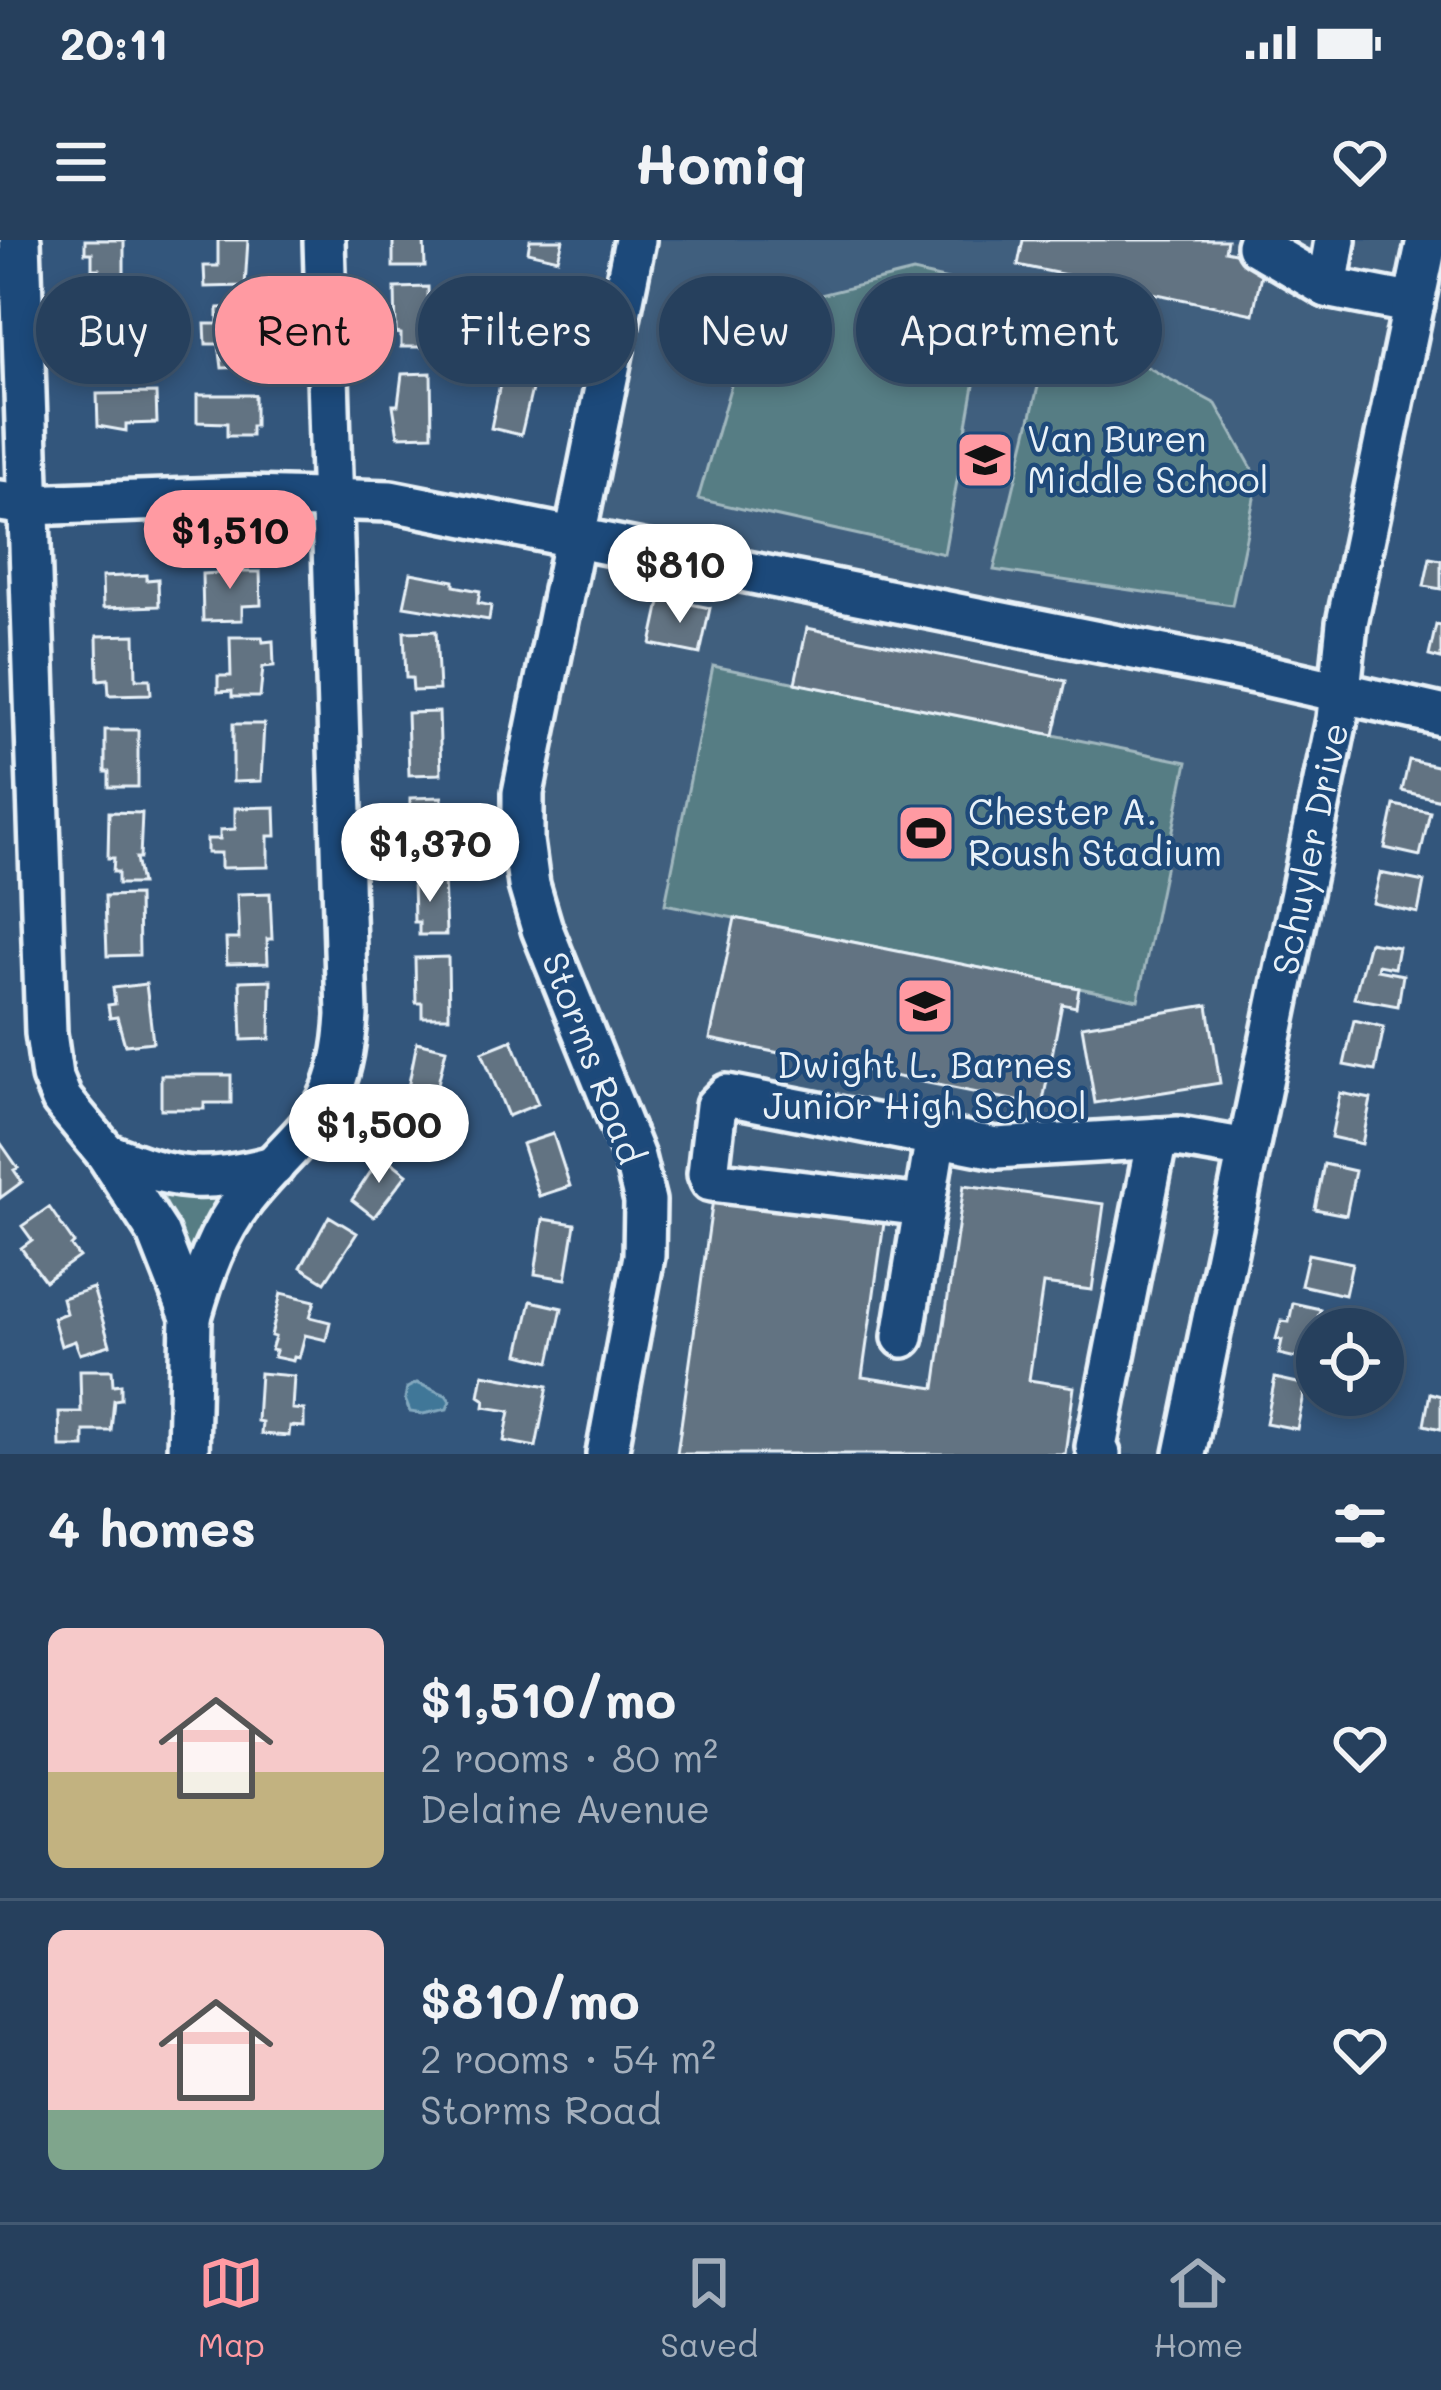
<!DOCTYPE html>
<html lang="en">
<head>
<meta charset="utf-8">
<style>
	body { margin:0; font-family:Mali,sans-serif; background:#324b66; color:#f1f3f6; height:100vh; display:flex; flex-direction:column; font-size:45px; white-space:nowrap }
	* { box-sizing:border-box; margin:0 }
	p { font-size:39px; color:#a4afbc }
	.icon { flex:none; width:66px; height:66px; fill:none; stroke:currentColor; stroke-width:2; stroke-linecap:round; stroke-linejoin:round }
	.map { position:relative; height:1214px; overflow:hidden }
	.details { display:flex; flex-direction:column; background:#26405d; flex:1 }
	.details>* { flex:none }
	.top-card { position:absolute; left:36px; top:36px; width:1371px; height:108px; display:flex; gap:24px }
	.tools { position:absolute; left:1296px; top:1068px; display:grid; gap:24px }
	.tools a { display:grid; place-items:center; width:108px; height:108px; border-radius:50%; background:#26405d; box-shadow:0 6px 18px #0003,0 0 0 3px #425972; font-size:60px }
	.price { position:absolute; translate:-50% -102px; padding:0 27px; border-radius:42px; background:#fff; color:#222; font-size:39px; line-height:78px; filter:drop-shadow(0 3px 6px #0008) }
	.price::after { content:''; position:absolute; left:50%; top:72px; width:36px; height:27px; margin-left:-18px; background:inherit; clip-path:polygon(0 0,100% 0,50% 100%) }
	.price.selected { background:#ff9aa2; color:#111 }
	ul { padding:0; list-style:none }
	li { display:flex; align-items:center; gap:36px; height:300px; padding:0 48px }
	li+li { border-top:3px solid #425972 }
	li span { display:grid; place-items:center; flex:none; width:336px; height:240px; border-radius:18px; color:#555 }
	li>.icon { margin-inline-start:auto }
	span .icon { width:144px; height:144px; fill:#fffc; stroke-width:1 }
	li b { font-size:51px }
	h2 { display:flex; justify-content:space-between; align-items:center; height:144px; padding:0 48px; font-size:51px }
	.chip { padding:0 42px; border-radius:54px; background:#26405d; box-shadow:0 6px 18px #0003,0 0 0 3px #425972; font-size:42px; line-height:108px }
	.chip.selected { background:#ff9aa2; color:#111 }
	.status { display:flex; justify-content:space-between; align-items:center; height:84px; padding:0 60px; background:#26405d; direction:ltr }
	.status svg { height:33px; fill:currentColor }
	header { display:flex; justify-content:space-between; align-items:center; height:156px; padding:0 48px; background:#26405d; font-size:54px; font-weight:700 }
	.tab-bar { display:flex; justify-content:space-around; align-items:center; height:168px; border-top:3px solid #425972; background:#26405d; font-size:33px; color:#a4afbc }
	.tab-bar a { display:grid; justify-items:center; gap:6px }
	.tab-bar .selected { color:#ff9aa2 }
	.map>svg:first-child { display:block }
</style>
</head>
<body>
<div class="status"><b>20:11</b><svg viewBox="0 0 49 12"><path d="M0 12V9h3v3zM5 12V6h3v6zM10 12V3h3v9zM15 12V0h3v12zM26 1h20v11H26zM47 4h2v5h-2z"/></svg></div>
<header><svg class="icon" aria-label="menu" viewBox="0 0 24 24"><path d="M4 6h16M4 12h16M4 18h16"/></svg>Homiq<svg class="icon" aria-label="heart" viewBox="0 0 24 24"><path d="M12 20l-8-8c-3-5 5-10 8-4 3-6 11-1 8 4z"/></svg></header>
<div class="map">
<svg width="1441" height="1214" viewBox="0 0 1441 1214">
	<rect width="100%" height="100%" fill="#33567c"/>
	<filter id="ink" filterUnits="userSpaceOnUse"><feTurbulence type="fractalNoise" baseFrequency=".00833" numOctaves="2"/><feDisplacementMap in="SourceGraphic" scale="24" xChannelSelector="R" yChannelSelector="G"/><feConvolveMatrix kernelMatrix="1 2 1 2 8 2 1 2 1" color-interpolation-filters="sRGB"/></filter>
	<g filter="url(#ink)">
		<path fill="#415f7e" d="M635,0H1427L1185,1214H607L644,1016L523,601Z"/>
		<path fill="#577d84" stroke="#a0b7be" stroke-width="3" d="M913,32L991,50L944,314L698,259L735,131L808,58Z
			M1048,105L1134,120L1216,164L1258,239L1232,365L994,330Z
			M713,426L1187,522L1138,760L665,664Z
			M163,956H231L194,1026Z"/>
		<path fill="#3f7798" stroke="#83a8be" stroke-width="3" d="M417,1143L446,1155L450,1161L447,1169L423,1174L410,1172L405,1159L407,1148Z"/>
		<path fill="#627382" stroke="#e8f1f8" stroke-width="3" d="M85,0H124V43H99V29H92V13H85Z
			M218,0H248L245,46L205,47L204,26H218Z
			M393,0H424L425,27H393Z
			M530,0H563L558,19L528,12Z
			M1023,0H1227L1225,11L1264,19L1253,74L1018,25Z
			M524,37L556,44L543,98L513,90Z
			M428,47L429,107H401V94L396,93L395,48Z
			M251,67L258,99H252V113H247V127L222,128L219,104H206L205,84H218V68Z
			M92,70H124L126,129L99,130L98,115H93Z
			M431,133L432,195L398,196L393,165H398L402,134Z
			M502,134L534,141L521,195L491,188Z
			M156,153L157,183L126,184V191L98,186L97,154Z
			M197,155H255V186H251V196H227V183L197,182Z
			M1430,318L1441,320V349L1424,346Z
			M221,322H244V332H260L261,365L242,366V380L203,381L202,334L221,333Z
			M411,333L454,341V346L480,351L478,363L491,366L489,380L404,366Z
			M146,335V340L158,339L159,366L103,368L102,337Z
			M661,358L710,368L700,414L651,404Z
			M1436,385L1441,386V419L1429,416Z
			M807,388L1066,441L1054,495L795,443Z
			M436,391L439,450L413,451L412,438H406L404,392Z
			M135,395L136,439H150L151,454L109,455L108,439L98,440L97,396Z
			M230,397H262L263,402L273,401L274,426L263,427L260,457H232V451L218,452V436H231Z
			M439,472L441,534L409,535L407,473Z
			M233,484H264L261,541L233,542Z
			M105,490H138V547H109V532H105Z
			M1409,520L1441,527V560L1402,551Z
			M442,557L443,615L416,616L410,586H402V575L410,574V558Z
			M1394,565L1430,572L1420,616L1385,608Z
			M275,567L276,596H268V627L221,628V613H207V599H220V590L235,589V568Z
			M109,572L142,573L140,618H136L141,644H118V632H113L114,618H108Z
			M1380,633L1424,642L1418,673L1373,663Z
			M444,635L446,695H419V682H414L413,636Z
			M270,653L272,699H267L268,723L227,724L226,699H239L237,654Z
			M138,655L139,715L107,716L105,656Z
			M735,678L1079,748L1076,767L1062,764L1042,866L710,799Z
			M1369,702L1398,707L1394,728L1378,725L1377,730L1403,735L1398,766L1354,758Z
			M448,717L449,777H422V763H416L415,718Z
			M271,740L270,799L242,800L240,741Z
			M146,744L153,802L125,805L117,777L110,778L108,765L115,764L113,748Z
			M1208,765L1220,843L1095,863L1082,786Z
			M1354,780L1384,787L1375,831L1344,825Z
			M512,800L538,864L508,876L482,812Z
			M417,802L446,809L433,865L406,858Z
			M161,835H231V863H204V869H161Z
			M1340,853L1371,859L1362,904L1331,897Z
			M553,894L570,946L539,956L522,904Z
			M0,902L18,928L14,930L22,942L0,958Z
			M382,915L407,934L374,977L352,960Z
			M1324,924L1355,931L1346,975L1315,969Z
			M964,945L1104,964L1092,1050L1043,1044L1029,1140L1074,1147L1065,1214H677L714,952L885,976L862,1137L935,1148Z
			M49,967L74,1003L71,1006L79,1017L45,1041L21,1008L32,1000L22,986Z
			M329,976L357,993L325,1042L301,1027Z
			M543,979L575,984L566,1039L535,1034Z
			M1308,1014L1352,1023L1345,1055L1301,1045Z
			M93,1048L110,1105L80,1114L75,1101L61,1106L53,1078L66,1073L62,1058Z
			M281,1053L315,1061L310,1077L330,1082L326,1100L305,1095L299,1118L294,1117L293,1121L274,1117L276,1111L271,1110L275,1097L271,1096Z
			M531,1061L562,1068L550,1122L519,1114Z
			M1293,1063L1320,1069L1315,1090L1317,1123L1279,1114L1282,1100L1276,1099L1281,1081L1289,1082Z
			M80,1130H112L113,1145L121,1144V1159L114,1160L111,1191H84V1207H60L59,1172H81Z
			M260,1133L294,1136L292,1169L304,1170V1187L290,1186L289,1196L261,1194L262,1182L257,1181Z
			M483,1134L548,1146L536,1207L504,1201L510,1171L484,1167L485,1160L479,1156Z
			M1275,1138L1306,1145L1297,1189L1266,1183Z
			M1430,1153L1441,1156V1189L1424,1185Z"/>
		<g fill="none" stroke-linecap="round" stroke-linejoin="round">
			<g stroke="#e8f1f8" stroke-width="48">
				<g id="minor">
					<path d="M20,0L46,793L52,836L62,860L106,913L158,993L191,1077L188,1214"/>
					<path d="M1259,0L1257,6L1327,47"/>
					<path d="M1335,0L1327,47L1414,64"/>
					<path d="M0,261L28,265L248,257L391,261L1269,436L1441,475"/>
					<path d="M106,913C175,941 201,944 274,926"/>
					<path d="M924,966L711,941L708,934L716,866L727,855L996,908L1178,897L1247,909"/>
					<path d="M191,1077C203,1035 217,993 245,958C304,885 341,880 347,775L324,0"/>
					<path d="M903,1097L936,896"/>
					<path d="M607,1214L644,1016L645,961L634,917L542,689L529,645L523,601V553L635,0"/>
					<path d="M1100,1214L1096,1207L1157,898"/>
					<path id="s1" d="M1185,1214L1337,479L1347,383L1427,0"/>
				</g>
			</g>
			<use href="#minor" stroke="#1f4a7a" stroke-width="39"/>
		</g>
	</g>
	<defs>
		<g id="school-square" transform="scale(3)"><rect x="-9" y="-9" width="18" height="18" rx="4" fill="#ff9aa2" stroke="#1f4a7a"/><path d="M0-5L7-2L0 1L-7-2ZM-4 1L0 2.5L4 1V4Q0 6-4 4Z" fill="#111"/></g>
		<g id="stadium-square" transform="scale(3)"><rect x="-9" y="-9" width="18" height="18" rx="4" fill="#ff9aa2" stroke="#1f4a7a"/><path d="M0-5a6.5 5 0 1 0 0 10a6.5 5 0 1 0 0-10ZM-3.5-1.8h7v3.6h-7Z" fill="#111"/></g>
	</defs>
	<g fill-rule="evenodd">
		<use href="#school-square" x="985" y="220"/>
		<use href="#stadium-square" x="926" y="593"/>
		<use href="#school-square" x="925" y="766"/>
	</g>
	<g text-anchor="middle" stroke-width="9" stroke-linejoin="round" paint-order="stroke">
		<g font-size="36" fill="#e8f1f8" stroke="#1f4a7a" text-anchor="start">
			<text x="1027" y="212">Van Buren<tspan x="1027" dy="41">Middle School</tspan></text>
			<text x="968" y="585">Chester A.<tspan x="968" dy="41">Roush Stadium</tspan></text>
			<text x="925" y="838" text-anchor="middle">Dwight L. Barnes<tspan x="925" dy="41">Junior High School</tspan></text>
		</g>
		<g font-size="36" fill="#e8f1f8" stroke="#1f4a7a">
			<text dy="13" stroke="none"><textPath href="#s1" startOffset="618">Schuyler Drive</textPath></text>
			<text transform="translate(593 818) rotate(69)" y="13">Storms Road</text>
		</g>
	</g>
</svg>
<div class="tools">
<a><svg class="icon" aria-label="locate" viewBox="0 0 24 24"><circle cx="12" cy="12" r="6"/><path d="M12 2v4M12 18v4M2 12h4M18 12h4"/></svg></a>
</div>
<b class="price selected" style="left:230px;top:352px">$1,510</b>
<b class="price" style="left:680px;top:386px">$810</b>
<b class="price" style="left:430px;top:665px">$1,370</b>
<b class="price" style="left:379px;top:946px">$1,500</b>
<div class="top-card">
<a class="chip">Buy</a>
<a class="chip selected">Rent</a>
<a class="chip">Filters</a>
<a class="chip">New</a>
<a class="chip">Apartment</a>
</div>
</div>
<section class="details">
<h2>4 homes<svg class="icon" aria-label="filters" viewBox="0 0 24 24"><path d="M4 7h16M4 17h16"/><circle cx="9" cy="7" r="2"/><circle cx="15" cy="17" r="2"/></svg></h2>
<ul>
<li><span style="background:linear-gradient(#f6c9c9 60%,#c2b280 0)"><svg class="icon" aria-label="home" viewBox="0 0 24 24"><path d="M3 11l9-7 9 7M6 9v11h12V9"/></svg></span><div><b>$1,510/mo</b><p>2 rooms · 80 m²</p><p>Delaine Avenue</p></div><svg class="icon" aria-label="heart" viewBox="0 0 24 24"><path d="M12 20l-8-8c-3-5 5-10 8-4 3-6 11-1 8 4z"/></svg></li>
<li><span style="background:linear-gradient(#f6c9c9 75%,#7fa58c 0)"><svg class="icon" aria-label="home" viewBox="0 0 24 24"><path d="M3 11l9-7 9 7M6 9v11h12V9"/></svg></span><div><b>$810/mo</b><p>2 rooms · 54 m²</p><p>Storms Road</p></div><svg class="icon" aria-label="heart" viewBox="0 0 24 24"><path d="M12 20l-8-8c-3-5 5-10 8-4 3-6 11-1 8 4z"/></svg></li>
</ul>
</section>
<nav class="tab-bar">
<a class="selected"><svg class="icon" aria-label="map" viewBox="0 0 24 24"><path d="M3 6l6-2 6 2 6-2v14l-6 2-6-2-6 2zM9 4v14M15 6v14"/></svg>Map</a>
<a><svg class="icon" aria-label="saved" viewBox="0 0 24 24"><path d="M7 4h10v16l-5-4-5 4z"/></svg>Saved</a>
<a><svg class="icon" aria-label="home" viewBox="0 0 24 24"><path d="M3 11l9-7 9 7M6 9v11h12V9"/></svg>Home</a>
</nav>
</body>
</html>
